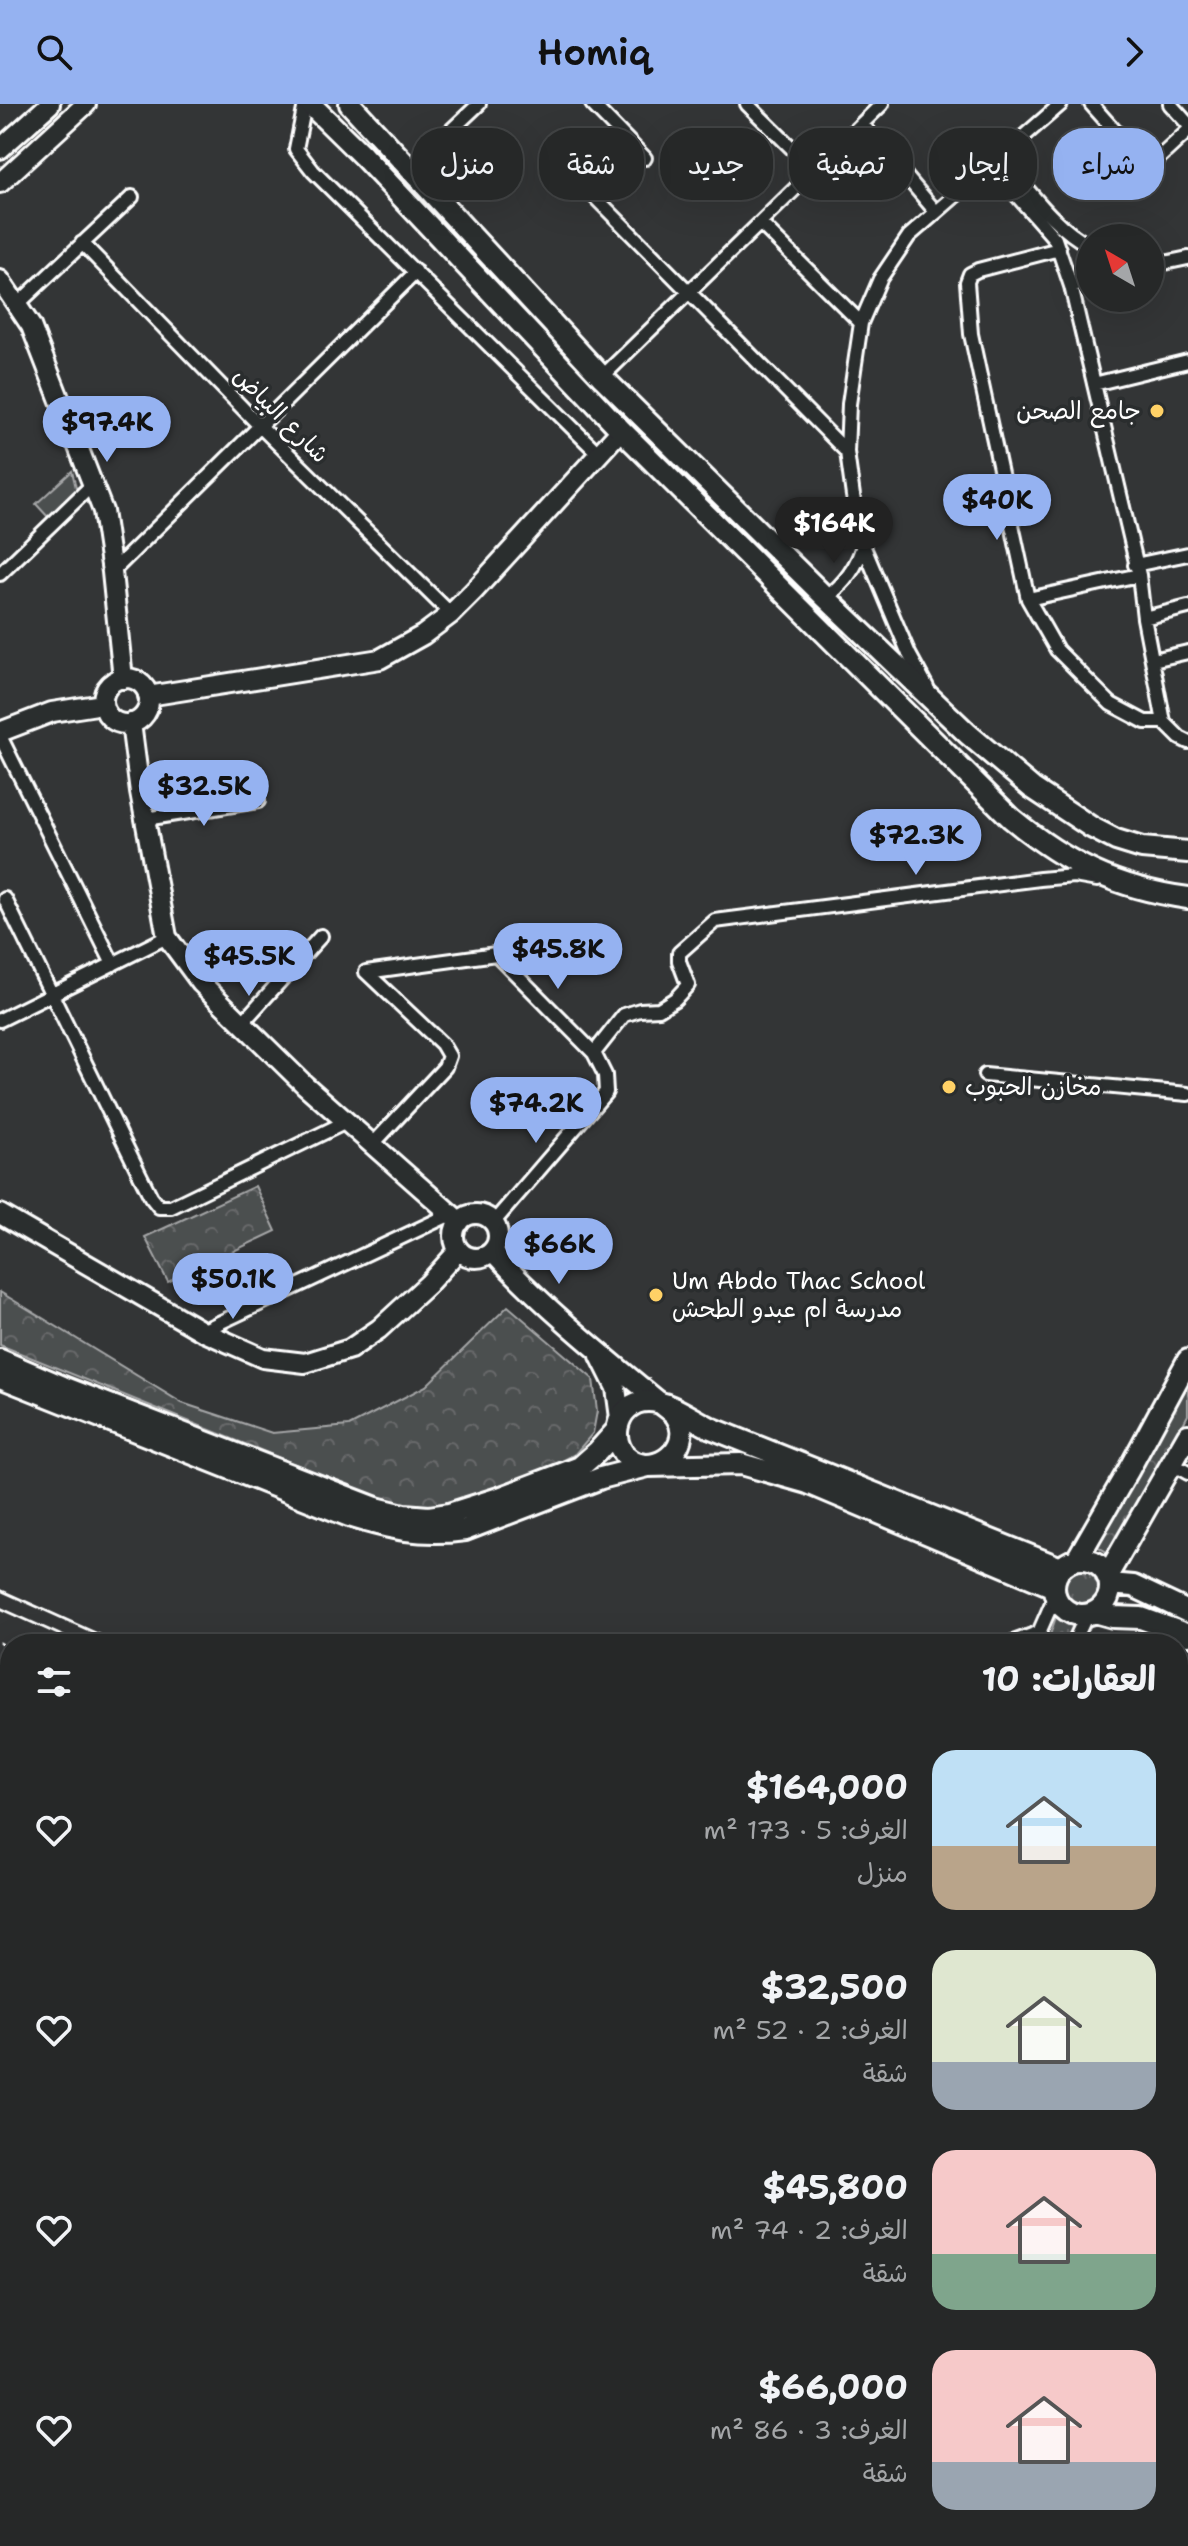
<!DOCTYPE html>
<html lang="ar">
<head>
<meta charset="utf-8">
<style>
	body { margin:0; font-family:"Shantell Sans","Playpen Sans Arabic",sans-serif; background:#2e3030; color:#f1f3f6; direction:rtl; height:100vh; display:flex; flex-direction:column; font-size:30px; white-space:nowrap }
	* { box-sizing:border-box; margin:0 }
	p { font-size:26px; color:#a4a6a8 }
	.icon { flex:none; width:44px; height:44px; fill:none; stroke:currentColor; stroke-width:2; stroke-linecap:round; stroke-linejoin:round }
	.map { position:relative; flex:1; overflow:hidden; direction:ltr }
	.details { position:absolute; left:0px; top:1530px; width:1188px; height:912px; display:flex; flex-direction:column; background:#262828; border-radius:32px 32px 0 0; box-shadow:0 8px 32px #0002,0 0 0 2px #424445; direction:rtl }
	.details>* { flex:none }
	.top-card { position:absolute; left:24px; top:24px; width:1140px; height:72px; direction:rtl; display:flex; gap:16px }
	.needle { width:52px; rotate:321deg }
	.tools { position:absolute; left:1076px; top:120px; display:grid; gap:16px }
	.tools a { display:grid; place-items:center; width:88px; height:88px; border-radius:50%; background:#262828; box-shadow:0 8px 32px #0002,0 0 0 2px #424445; font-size:40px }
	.price { position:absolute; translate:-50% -68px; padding:0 18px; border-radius:28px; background:#95b2f1; color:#111; font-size:26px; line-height:52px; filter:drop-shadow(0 2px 4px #0008) }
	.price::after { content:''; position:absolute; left:50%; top:48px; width:24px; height:18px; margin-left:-12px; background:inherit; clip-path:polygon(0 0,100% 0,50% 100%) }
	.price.on { background:#222; color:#fff }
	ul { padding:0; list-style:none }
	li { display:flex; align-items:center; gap:24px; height:200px; padding:0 32px }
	li span { display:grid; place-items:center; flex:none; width:224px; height:160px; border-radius:24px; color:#555 }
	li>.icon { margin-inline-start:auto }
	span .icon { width:96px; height:96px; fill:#fffc; stroke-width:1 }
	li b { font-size:34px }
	h2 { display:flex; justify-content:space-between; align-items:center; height:96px; padding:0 32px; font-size:34px }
	.pill { padding:0 28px; border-radius:32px; background:#262828; box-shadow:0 8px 32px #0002,0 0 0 2px #424445; font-size:28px; line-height:72px }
	.pill.on { background:#95b2f1; color:#111 }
	header { display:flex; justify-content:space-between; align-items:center; height:104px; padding:0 32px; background:#95b2f1; color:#111; font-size:36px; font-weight:600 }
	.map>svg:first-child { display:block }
</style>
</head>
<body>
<header><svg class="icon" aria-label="forward" viewBox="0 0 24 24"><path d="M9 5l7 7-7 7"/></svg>Homiq<svg class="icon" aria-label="search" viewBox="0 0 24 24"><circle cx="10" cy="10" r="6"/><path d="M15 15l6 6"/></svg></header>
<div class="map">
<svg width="1188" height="2442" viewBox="0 0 1188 2442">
	<defs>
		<pattern id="grass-tufts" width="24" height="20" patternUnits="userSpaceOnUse" patternTransform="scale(2)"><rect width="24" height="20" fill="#4c4f50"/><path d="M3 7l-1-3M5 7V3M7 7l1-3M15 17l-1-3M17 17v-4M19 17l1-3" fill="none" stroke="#67696a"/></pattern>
		<pattern id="park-crowns" width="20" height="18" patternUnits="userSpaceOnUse" patternTransform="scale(2)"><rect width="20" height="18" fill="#4c4f50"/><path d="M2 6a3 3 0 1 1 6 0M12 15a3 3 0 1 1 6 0" fill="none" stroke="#67696a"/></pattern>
	</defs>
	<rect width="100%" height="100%" fill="#333536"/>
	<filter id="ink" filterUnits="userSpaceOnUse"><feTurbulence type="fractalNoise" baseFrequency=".0125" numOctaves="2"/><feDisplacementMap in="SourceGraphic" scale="16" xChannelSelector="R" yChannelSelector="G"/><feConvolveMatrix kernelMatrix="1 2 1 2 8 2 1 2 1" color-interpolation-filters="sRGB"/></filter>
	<g filter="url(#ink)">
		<path fill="url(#grass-tufts)" stroke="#a6a7a8" stroke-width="2" d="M72,367L77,388L49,414L36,400Z
			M1065 1483a17 17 0 1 1 34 0a17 17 0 1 1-34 0Z
			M1056,1513L1068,1521L1078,1522L1066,1540H1047Z"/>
		<path fill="url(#park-crowns)" stroke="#a6a7a8" stroke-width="2" d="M255,1082L276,1127L168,1178L145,1133Z
			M0,1188L182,1299L272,1329L349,1322L426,1282L508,1202L593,1275L597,1307L593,1329L575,1350L544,1367L459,1398L418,1405L364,1388L0,1241Z
			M1188,1270V1311L1112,1451L1095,1441Z"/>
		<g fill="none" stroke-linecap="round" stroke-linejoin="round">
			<g stroke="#fff" stroke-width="18">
				<path id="street" d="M305,0L296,45L313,67L599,350
					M592,0L645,54
					M747,0L814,66
					M1091,0L1148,64L1188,27
					M1170,0L1188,20
					M862,20L936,108
					M1000,53C1027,83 1053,123 1090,142
					M990,61L1055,135L1071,182L1139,471L1144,514L1164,618L1180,634L1188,638
					M411,64L479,0
					M581,79L847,348
					M760,119L861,219
					M82,139L261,323L451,510
					M1059,145L978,166L970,170L967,178L971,230L1028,495L1057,546L1111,600L1145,618H1164
					M1150,162L1188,154
					M1071,182L1090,178
					M18,200L132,93
					M602,273L882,0
					M1094,280L1188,257
					M1135,461L1188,450
					M112,468L416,168
					M0,470L93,380
					M826,494C844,480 857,464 863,441
					M1028,495L1139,471
					M1144,514L1188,503
					M1153,556L1188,548
					M927,583L909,550L863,441L853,392L847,348L849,300L861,219L880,175L909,132L1061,0
					M0,632L113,860
					M145,715L258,697
					M5,795L139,1069L151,1093L159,1103H171L346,1018
					M366,868L496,850L594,949L605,971L606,988L493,1119
					M366,868L442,940L449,952L445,963L372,1041
					M0,916L167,833
					M243,918L321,832
					M594,949L624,911L640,906L659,905L675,895L688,881L679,857V849L715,817L1040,775L1074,772L1097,776
					M985,971L1188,990
					M202,1227L451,1110
					M1172,1360L1188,1369
					M1008,1540L1040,1528
					M1034,1540L1055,1492
					M1073,1540L1087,1510
					M1178,1769L1188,1774
					M0,1855L10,1859
					M1178,2178L1188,2181
					M719,2432L721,2442
					M609,2442L615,2432"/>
			</g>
			<g stroke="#fff" stroke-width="24">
				<path id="secondary" d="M0,45L50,0
					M0,79L86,0
					M0,176L31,222L103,407L112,468L123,575
					M103 597a23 23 0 1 1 46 0a23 23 0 1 1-46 0Z
					M148,592L380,555L423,531L451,510L473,488L621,326
					M131,619L140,688L167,833L201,879L305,981L460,1118
					M0,628L52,608L103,600
					M0,1110L202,1227L263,1254L305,1259L350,1245L379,1225L428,1180L459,1146
					M454 1132a22 22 0 1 1 44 0a22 22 0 1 1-44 0Z
					M492,1147C543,1203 604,1252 662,1300
					M600,1252L616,1284L620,1314"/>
			</g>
			<g stroke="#fff" stroke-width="26">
				<path id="primary" d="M310,0L363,52L621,326L1011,714C1067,760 1116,784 1188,794
					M350,0L602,273L826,494L968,630L1032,684L1091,723L1116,736L1142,744L1188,748
					M0,1256L63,1283L376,1404L404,1411L429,1413L449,1410L499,1394L580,1363L598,1347L616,1327
					M0,1273L349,1412C391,1425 421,1432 465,1426L601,1374L648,1362L741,1360L808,1379L1054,1483
					M662,1300C667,1304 673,1308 676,1312C694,1338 663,1369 636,1359C605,1346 614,1297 648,1297C669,1297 692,1315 711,1324L1061,1464
					M1077,1455L1128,1367L1188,1256
					M1054 1483a28 28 0 1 1 56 0a28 28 0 1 1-56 0Z
					M1107,1472L1188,1331
					M1110,1480L1133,1482L1188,1508
					M1095,1508L1113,1513L1141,1514L1188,1531"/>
			</g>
			<use href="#street" stroke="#2a2d2e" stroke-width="12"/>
			<use href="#secondary" stroke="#2a2d2e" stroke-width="18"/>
			<use href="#primary" stroke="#2a2d2e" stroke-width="20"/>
			<path stroke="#fff" stroke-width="3" d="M0,1486L120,1540
				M0,1504L80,1540
				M0,1539L10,1546
				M0,1569L10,1579
				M0,1737L10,1761
				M1178,1992L1188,1997
				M1178,2013L1188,2018
				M1178,2038L1188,2043
				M1178,2082L1188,2087"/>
		</g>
	</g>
	<g fill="#ffd166" stroke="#2a2d2e" stroke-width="3">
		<circle cx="1157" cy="307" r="8"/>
		<circle cx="949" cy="983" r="8"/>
		<circle cx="656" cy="1191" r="8"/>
	</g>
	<g text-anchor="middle" stroke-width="7" stroke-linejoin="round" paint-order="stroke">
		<g font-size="24" fill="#fff" stroke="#2a2d2e" text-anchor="start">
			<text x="1141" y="315" text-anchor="end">جامع الصحن</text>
			<text x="965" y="991">مخازن الحبوب</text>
			<text x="672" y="1185">Um Abdo Thac School<tspan x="672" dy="28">مدرسة ام عبدو الطحش</tspan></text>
		</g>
		<g font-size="24" fill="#fff" stroke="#2a2d2e">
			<text transform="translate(281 311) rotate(45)" y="8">شارع البياض</text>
		</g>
	</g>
</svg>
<div class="tools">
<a><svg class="needle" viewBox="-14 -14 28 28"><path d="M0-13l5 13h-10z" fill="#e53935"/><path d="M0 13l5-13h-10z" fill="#a4a6a8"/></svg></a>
</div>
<b class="price" style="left:107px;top:360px">$97.4K</b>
<b class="price" style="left:997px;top:438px">$40K</b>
<b class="price on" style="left:834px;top:461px">$164K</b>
<b class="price" style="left:204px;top:724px">$32.5K</b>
<b class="price" style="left:916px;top:773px">$72.3K</b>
<b class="price" style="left:558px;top:887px">$45.8K</b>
<b class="price" style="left:249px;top:894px">$45.5K</b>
<b class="price" style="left:536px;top:1041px">$74.2K</b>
<b class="price" style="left:559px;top:1182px">$66K</b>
<b class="price" style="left:233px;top:1217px">$50.1K</b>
<div class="top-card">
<a class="pill on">شراء</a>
<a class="pill">إيجار</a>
<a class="pill">تصفية</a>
<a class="pill">جديد</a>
<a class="pill">شقة</a>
<a class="pill">منزل</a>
</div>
<section class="details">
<h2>العقارات: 10<svg class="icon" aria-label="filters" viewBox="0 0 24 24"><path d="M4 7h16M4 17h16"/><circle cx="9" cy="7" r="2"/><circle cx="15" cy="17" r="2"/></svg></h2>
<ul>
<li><span style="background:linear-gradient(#bfe0f5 60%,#b9a48a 0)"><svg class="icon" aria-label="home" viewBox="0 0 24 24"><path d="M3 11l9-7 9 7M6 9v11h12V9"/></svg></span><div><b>$164,000</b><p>الغرف: 5 · 173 m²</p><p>منزل</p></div><svg class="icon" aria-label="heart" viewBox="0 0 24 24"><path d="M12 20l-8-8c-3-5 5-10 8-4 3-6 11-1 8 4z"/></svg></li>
<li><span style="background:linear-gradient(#dfe7d0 70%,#9aa5b1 0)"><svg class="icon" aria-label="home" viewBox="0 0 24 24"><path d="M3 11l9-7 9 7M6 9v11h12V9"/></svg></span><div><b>$32,500</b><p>الغرف: 2 · 52 m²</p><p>شقة</p></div><svg class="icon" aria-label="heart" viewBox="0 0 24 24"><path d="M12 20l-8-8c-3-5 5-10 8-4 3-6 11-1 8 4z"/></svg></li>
<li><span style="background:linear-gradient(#f6c9c9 65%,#7fa58c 0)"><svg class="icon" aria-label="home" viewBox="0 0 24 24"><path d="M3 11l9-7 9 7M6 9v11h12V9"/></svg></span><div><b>$45,800</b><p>الغرف: 2 · 74 m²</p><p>شقة</p></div><svg class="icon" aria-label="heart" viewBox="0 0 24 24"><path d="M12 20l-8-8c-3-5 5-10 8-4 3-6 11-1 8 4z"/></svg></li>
<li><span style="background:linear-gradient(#f6c9c9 70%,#9aa5b1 0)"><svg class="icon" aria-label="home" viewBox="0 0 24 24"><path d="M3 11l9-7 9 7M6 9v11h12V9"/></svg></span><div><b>$66,000</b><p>الغرف: 3 · 86 m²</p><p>شقة</p></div><svg class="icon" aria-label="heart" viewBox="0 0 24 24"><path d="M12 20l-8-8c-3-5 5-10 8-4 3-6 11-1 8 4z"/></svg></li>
</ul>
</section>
</div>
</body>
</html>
